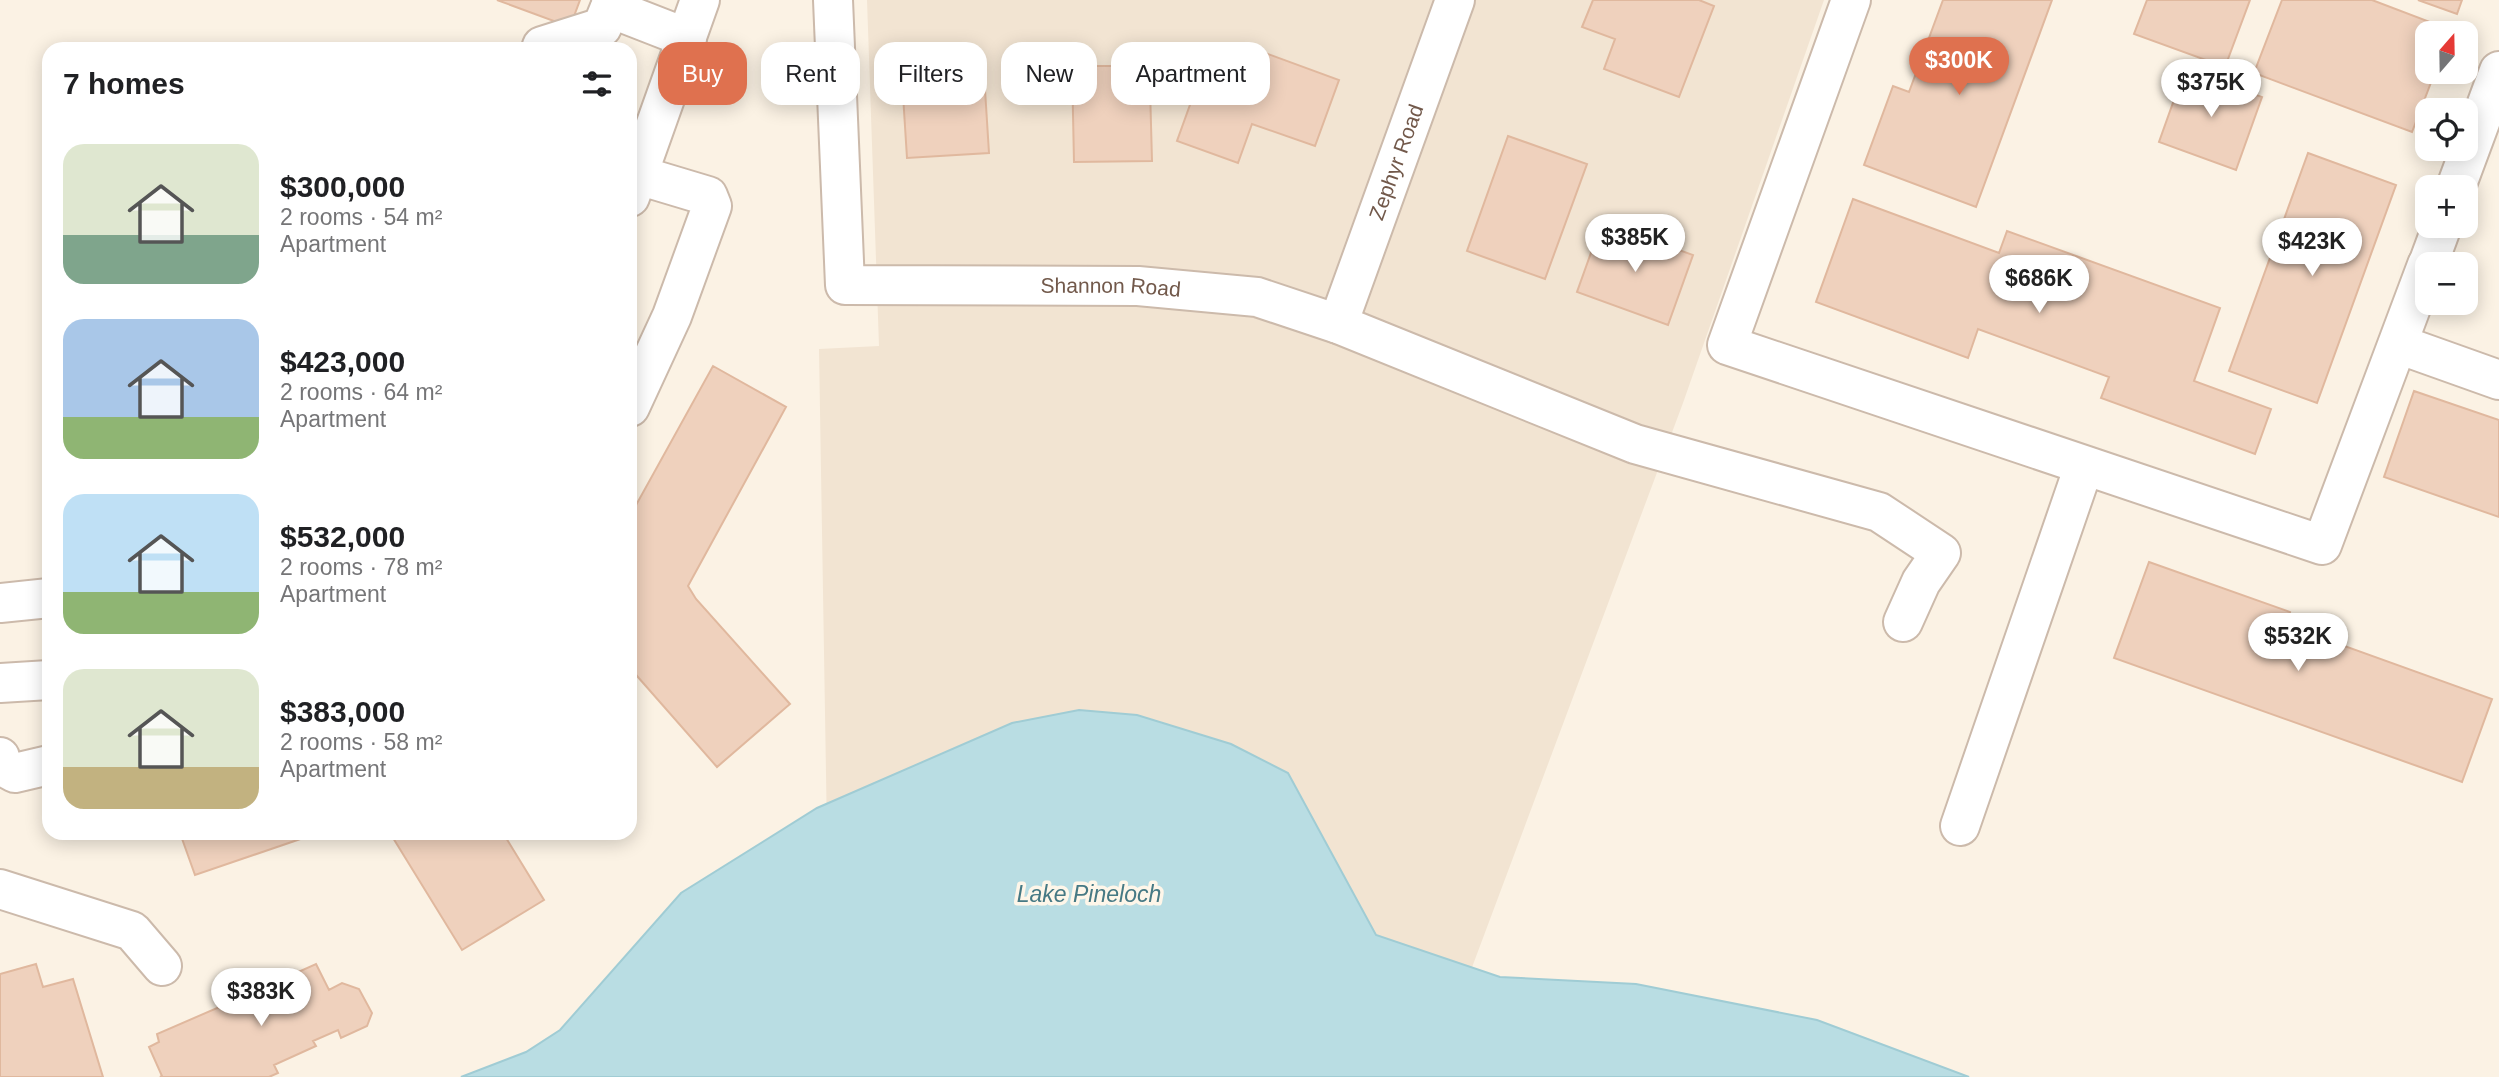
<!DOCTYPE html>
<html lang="en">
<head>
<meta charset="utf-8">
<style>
	body { margin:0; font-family:Helvetica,sans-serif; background:#f6f6f6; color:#202124; height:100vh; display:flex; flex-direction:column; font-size:26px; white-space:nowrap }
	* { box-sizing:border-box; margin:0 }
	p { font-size:23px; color:#757577 }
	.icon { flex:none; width:38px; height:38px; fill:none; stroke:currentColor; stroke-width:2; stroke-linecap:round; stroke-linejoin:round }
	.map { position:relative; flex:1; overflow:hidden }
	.sheet { position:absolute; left:42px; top:42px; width:595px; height:798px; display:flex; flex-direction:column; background:#fff; border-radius:21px; box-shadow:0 4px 18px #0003 }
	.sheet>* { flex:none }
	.banner { position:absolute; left:658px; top:42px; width:665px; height:63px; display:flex; gap:14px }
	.needle { width:46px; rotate:20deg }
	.fabs { position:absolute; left:2415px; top:21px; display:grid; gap:14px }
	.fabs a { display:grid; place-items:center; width:63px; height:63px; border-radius:14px; background:#fff; box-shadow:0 4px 18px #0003; font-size:35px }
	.price { position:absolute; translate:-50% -60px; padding:0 16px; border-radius:24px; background:#fff; color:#222; font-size:23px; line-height:46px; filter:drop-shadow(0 2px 4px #0008) }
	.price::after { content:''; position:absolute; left:50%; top:42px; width:21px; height:16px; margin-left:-10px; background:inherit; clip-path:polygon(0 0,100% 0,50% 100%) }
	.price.current { background:#df714f; color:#fff }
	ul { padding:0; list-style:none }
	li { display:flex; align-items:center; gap:21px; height:175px; padding:0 21px }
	li span { display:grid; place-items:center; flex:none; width:196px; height:140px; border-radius:21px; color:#555 }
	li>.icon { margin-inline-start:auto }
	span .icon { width:84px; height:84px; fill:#fffc; stroke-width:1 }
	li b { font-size:30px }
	h2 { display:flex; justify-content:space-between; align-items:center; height:84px; padding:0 21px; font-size:30px }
	.chip { padding:0 24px; border-radius:21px; background:#fff; box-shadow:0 4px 18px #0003; font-size:24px; line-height:63px }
	.chip.current { background:#df714f; color:#fff }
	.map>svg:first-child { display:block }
</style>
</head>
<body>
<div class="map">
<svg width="2499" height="1077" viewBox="0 0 2499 1077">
	<rect width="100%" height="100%" fill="#fbf2e4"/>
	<path fill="#f2e4d2" d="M867,0H1824L1683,403L1431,1077H831L819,349L879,346Z"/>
	<path fill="#b9dde3" stroke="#a0ccd4" stroke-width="2" d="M1079,710L1137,715L1231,744L1288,773L1376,935L1500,977L1636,984L1817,1020L1969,1077H461L526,1052L560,1030L681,893L817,808L1012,723Z"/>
	<path fill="#efd1bd" stroke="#e0b89e" stroke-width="2" d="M497,0H580L570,27Z
		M1593,0H1699L1714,6L1679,97L1604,69L1615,39L1582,27Z
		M1943,0H2052L1976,207L1864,165L1893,86L1909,92Z
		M2147,0H2250L2225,67L2134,34Z
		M2282,0H2372L2451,30L2450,33H2427V72H2435L2412,132L2254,73Z
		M2418,0H2462L2457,14Z
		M1246,46L1339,80L1315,146L1252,124L1238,163L1177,141L1204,66L1235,77Z
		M983,58L989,153L907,158L901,63Z
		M1072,66H1121L1122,88H1150L1152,161L1074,162Z
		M2185,69L2262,97L2236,170L2159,142Z
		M1508,136L1587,164L1545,279L1467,251Z
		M2308,153L2396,185L2317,403L2229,371Z
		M1853,199L1999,253L2007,231L2220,308L2194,381L2271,409L2255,454L2101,398L2109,377L1978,329L1968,358L1816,302Z
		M1602,222L1693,255L1668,325L1577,292Z
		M713,366L786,407L688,586L696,599L790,704L717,767L630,668V516Z
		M2414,391L2499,420V517L2384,477Z
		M2149,562L2290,612L2286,625L2492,699L2462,782L2114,658Z
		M180,833H318L195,875Z
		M390,833H503L544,900L462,950Z
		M36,964L43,987L73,979L103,1077H0V974Z
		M316,964L329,990L342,983L359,989L372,1013L367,1026L341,1038L338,1030L313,1041L316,1046L274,1065L278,1073L269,1077H160L162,1076L149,1047L159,1042L157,1034L245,996L240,985L271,970L276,982Z"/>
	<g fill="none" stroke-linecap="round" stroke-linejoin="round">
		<g stroke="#ccbaab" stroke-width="42">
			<g id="minor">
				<path id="s1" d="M833,0L845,285L1138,286L1257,297L1338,324L1635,444L1879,512L1941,553L1921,582L1903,622"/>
				<path d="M1851,0L1727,345L2322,545L2427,265"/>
				<path d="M610,8L687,38"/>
				<path d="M541,49L542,46L602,27L613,0"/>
				<path d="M2456,187L2499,71"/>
				<path d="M630,197L700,0"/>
				<path d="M2428,264L2442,226"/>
				<path id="s2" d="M1338,324L1455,0"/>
				<path d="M2398,344L2499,380"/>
				<path d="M630,407L672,316L712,206L708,196L638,175"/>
				<path d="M0,603L49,598"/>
				<path d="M0,683L49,680"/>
				<path d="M0,757L2,766L15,773L49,765"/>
				<path d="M1960,826L2084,466"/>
				<path d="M0,889L132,931L162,966"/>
			</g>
		</g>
		<use href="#minor" stroke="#fff" stroke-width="38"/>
	</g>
	<g text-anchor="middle" stroke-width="7" stroke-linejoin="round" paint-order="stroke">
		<g font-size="21" fill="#72594b" stroke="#fef6e9">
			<text dy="7" stroke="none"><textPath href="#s2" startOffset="172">Zephyr Road</textPath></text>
			<text dy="7" stroke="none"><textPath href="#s1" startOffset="551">Shannon Road</textPath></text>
		</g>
		<g font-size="23" font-style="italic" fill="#467984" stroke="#fef6e9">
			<text x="1089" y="902">Lake Pineloch</text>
		</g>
	</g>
</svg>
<div class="fabs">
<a><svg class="needle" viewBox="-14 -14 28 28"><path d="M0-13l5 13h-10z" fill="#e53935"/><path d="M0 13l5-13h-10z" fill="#757577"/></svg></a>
<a><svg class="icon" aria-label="locate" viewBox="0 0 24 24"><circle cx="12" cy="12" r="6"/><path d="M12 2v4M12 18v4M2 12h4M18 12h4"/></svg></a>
<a>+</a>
<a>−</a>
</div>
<b class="price current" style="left:1959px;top:97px">$300K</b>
<b class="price" style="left:2211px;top:119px">$375K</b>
<b class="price" style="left:1635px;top:274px">$385K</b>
<b class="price" style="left:2312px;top:278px">$423K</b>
<b class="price" style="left:2039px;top:315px">$686K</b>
<b class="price" style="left:2298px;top:673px">$532K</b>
<b class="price" style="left:261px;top:1028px">$383K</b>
<div class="banner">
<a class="chip current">Buy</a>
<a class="chip">Rent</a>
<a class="chip">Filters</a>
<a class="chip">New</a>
<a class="chip">Apartment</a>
</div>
<section class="sheet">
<h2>7 homes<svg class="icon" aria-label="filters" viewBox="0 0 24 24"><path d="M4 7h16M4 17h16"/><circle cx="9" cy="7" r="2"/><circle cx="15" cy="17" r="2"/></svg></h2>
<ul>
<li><span style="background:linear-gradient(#dfe7d0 65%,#7fa58c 0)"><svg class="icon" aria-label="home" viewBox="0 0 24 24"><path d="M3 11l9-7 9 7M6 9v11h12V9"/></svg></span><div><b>$300,000</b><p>2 rooms · 54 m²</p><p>Apartment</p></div></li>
<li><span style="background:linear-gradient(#a9c7e8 70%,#8fb573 0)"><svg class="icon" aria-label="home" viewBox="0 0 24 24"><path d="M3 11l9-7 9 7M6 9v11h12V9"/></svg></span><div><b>$423,000</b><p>2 rooms · 64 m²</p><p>Apartment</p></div></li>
<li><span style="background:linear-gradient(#bfe0f5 70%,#8fb573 0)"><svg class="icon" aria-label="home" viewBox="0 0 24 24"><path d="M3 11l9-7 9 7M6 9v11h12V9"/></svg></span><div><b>$532,000</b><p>2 rooms · 78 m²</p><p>Apartment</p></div></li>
<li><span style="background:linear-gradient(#dfe7d0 70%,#c2b280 0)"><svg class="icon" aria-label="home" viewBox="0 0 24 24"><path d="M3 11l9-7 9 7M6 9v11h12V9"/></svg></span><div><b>$383,000</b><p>2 rooms · 58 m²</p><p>Apartment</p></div></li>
</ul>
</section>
</div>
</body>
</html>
